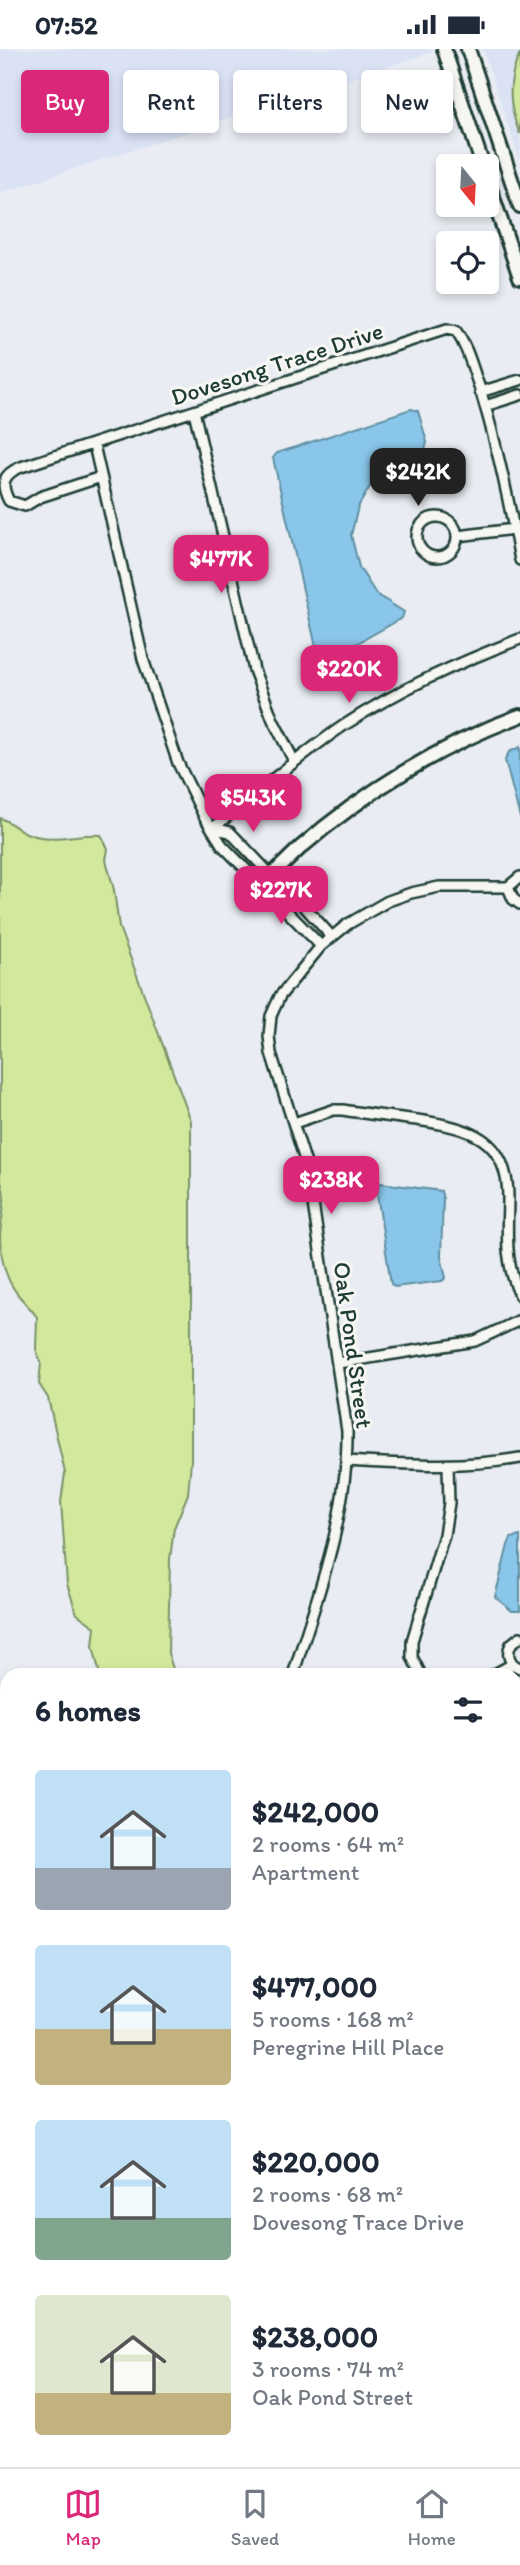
<!DOCTYPE html>
<html lang="en">
<head>
<meta charset="utf-8">
<style>
	body { margin:0; font-family:Itim,sans-serif; background:#f2f2f3; color:#1f2937; height:100vh; display:flex; flex-direction:column; font-size:26px; white-space:nowrap }
	* { box-sizing:border-box; margin:0 }
	p { font-size:23px; color:#747a83 }
	.icon { flex:none; width:38px; height:38px; fill:none; stroke:currentColor; stroke-width:2; stroke-linecap:round; stroke-linejoin:round }
	.map { position:relative; flex:1; overflow:hidden }
	.drawer { position:absolute; left:0px; top:1619px; width:522px; height:800px; display:flex; flex-direction:column; background:#fff; border-radius:21px 21px 0 0; box-shadow:0 4px 10px #0003 }
	.drawer>* { flex:none }
	.banner { position:absolute; left:21px; top:21px; width:480px; height:63px; display:flex; gap:14px }
	.needle { width:46px; rotate:162deg }
	.buttons { position:absolute; left:436px; top:105px; display:grid; gap:14px }
	.buttons a { display:grid; place-items:center; width:63px; height:63px; border-radius:7px; background:#fff; box-shadow:0 4px 10px #0003; font-size:35px }
	.price { position:absolute; translate:-50% -60px; padding:0 16px; border-radius:14px; background:#db2777; color:#fff; font-size:23px; line-height:46px; filter:drop-shadow(0 2px 4px #0008) }
	.price::after { content:''; position:absolute; left:50%; top:42px; width:21px; height:16px; margin-left:-10px; background:inherit; clip-path:polygon(0 0,100% 0,50% 100%) }
	.price.active { background:#222; color:#fff }
	ul { padding:0; list-style:none }
	li { display:flex; align-items:center; gap:21px; height:175px; padding:0 35px }
	li span { display:grid; place-items:center; flex:none; width:196px; height:140px; border-radius:7px; color:#555 }
	li>.icon { margin-inline-start:auto }
	span .icon { width:84px; height:84px; fill:#fffc; stroke-width:1 }
	li b { font-size:30px }
	h2 { display:flex; justify-content:space-between; align-items:center; height:84px; padding:0 35px; font-size:30px }
	.pill { padding:0 24px; border-radius:7px; background:#fff; box-shadow:0 4px 10px #0003; font-size:24px; line-height:63px }
	.pill.active { background:#db2777; color:#fff }
	.status { display:flex; justify-content:space-between; align-items:center; height:49px; padding:0 35px; background:#fff; direction:ltr }
	.status svg { height:19px; fill:currentColor }
	.dock { display:flex; justify-content:space-around; align-items:center; height:98px; border-top:2px solid #e0e1e3; background:#fff; font-size:19px; color:#747a83 }
	.dock a { display:grid; justify-items:center; gap:4px }
	.dock .active { color:#db2777 }
	.map>svg:first-child { display:block }
</style>
</head>
<body>
<div class="status"><b>07:52</b><svg viewBox="0 0 49 12"><path d="M0 12V9h3v3zM5 12V6h3v6zM10 12V3h3v9zM15 12V0h3v12zM26 1h20v11H26zM47 4h2v5h-2z"/></svg></div>
<div class="map">
<svg width="520" height="2418" viewBox="0 0 520 2418">
	<rect width="100%" height="100%" fill="#e9edf3"/>
	<filter id="ink" filterUnits="userSpaceOnUse"><feTurbulence type="fractalNoise" baseFrequency=".0143" numOctaves="2"/><feDisplacementMap in="SourceGraphic" scale="14" xChannelSelector="R" yChannelSelector="G"/><feConvolveMatrix kernelMatrix="1 2 1 2 8 2 1 2 1" color-interpolation-filters="sRGB"/></filter>
	<g filter="url(#ink)">
		<path fill="#dae2f4" d="M0,0H431L432,3L0,144Z
			M483,0H520V111Z"/>
		<path fill="#d2e89d" stroke="#789268" stroke-width="2" d="M520,5V85C508,58 507,31 520,5Z
			M0,769C11,773 19,782 29,785C52,794 78,784 101,786L108,800L106,811L114,841L119,878L191,1072V1412L188,1445L174,1479L170,1510L168,1604L175,1626H100L93,1597L95,1578L77,1565L67,1535L61,1453L65,1424L48,1349L39,1335L41,1314L36,1300L37,1268C31,1260 25,1254 19,1247C6,1232 1,1209 0,1190C0,1169 9,1151 0,1131Z
			M305,2412H469L471,2418H306Z"/>
		<path fill="#8ac6ea" stroke="#5f8fa1" stroke-width="2" d="M411,360L418,362L427,393L425,401L390,417L375,429L358,458L351,486L359,518L376,545L404,563L402,569L324,613L318,607L273,409L277,404Z
			M520,698V769L505,711L509,703Z
			M381,1134L441,1142L443,1150L441,1207L446,1229L442,1232L395,1238L391,1235L377,1145L378,1137Z
			M520,1487V1562H512L495,1548L508,1496L511,1489Z
			M133,2412H272L276,2415L255,2418H146Z"/>
		<g fill="none" stroke-linecap="round" stroke-linejoin="round">
			<g stroke="#1f3d34" stroke-width="14">
				<path id="street" d="M480,343L520,331
					M485,357L520,346
					M194,362L254,621L273,671L294,712
					M94,396L143,610L178,714L204,767L222,796L321,897
					M101,428L40,448L25,457L9,452C0,435 3,425 21,418L447,280L456,282C468,299 472,318 479,337C497,394 509,452 520,511
					M417 488a20 20 0 1 1 40 0a20 20 0 1 1-40 0Z
					M458,487L514,480
					M213,779C256,745 297,708 343,677C399,640 458,614 520,590
					M213,779L230,783L272,827L286,837L331,887
					M508,838L513,850L520,855
					M294,1074L333,1061H343C368,1065 392,1068 417,1071C470,1079 509,1088 508,1152C507,1186 505,1216 520,1246
					M338,1314L475,1292L520,1271
					M347,1412C405,1415 462,1419 520,1409
					M520,1588L511,1595C506,1605 509,1615 520,1619
					M293,1626C318,1546 348,1467 347,1382L308,1121L271,1004L269,987L271,967L280,947L321,897L348,875L388,852L411,844L439,838H508L520,828
					M421,1626L412,1608V1592L444,1486L449,1454L448,1416
					M493,1626L513,1615
					M0,2218L7,2220
					M36,2418L38,2412"/>
			</g>
			<g stroke="#1f3d34" stroke-width="18">
				<path id="secondary" d="M444,0L483,117
					M468,0L520,157
					M486,128L520,228
					M246,852C264,834 282,816 300,799C363,744 441,696 520,667
					M514,1709L520,1707
					M0,1864L7,1862
					M0,1984L7,2012
					M0,2261L7,2226"/>
			</g>
			<use href="#street" stroke="#f6f6f2" stroke-width="9"/>
			<use href="#secondary" stroke="#f6f6f2" stroke-width="12"/>
		</g>
	</g>
	<g text-anchor="middle" stroke-width="6" stroke-linejoin="round" paint-order="stroke">
		<g font-size="24" fill="#1f3d34" stroke="#f6f6f2">
			<text transform="translate(277 315) rotate(-18)" y="8">Dovesong Trace Drive</text>
			<text transform="translate(353 1296) rotate(82)" y="8">Oak Pond Street</text>
		</g>
	</g>
</svg>
<div class="buttons">
<a><svg class="needle" viewBox="-14 -14 28 28"><path d="M0-13l5 13h-10z" fill="#e53935"/><path d="M0 13l5-13h-10z" fill="#747a83"/></svg></a>
<a><svg class="icon" aria-label="locate" viewBox="0 0 24 24"><circle cx="12" cy="12" r="6"/><path d="M12 2v4M12 18v4M2 12h4M18 12h4"/></svg></a>
</div>
<b class="price active" style="left:418px;top:459px">$242K</b>
<b class="price" style="left:221px;top:546px">$477K</b>
<b class="price" style="left:349px;top:656px">$220K</b>
<b class="price" style="left:253px;top:785px">$543K</b>
<b class="price" style="left:281px;top:877px">$227K</b>
<b class="price" style="left:331px;top:1167px">$238K</b>
<div class="banner">
<a class="pill active">Buy</a>
<a class="pill">Rent</a>
<a class="pill">Filters</a>
<a class="pill">New</a>
</div>
<section class="drawer">
<h2>6 homes<svg class="icon" aria-label="filters" viewBox="0 0 24 24"><path d="M4 7h16M4 17h16"/><circle cx="9" cy="7" r="2"/><circle cx="15" cy="17" r="2"/></svg></h2>
<ul>
<li><span style="background:linear-gradient(#bfe0f5 70%,#9aa5b1 0)"><svg class="icon" aria-label="home" viewBox="0 0 24 24"><path d="M3 11l9-7 9 7M6 9v11h12V9"/></svg></span><div><b>$242,000</b><p>2 rooms · 64 m²</p><p>Apartment</p></div></li>
<li><span style="background:linear-gradient(#bfe0f5 60%,#c2b280 0)"><svg class="icon" aria-label="home" viewBox="0 0 24 24"><path d="M3 11l9-7 9 7M6 9v11h12V9"/></svg></span><div><b>$477,000</b><p>5 rooms · 168 m²</p><p>Peregrine Hill Place</p></div></li>
<li><span style="background:linear-gradient(#bfe0f5 70%,#7fa58c 0)"><svg class="icon" aria-label="home" viewBox="0 0 24 24"><path d="M3 11l9-7 9 7M6 9v11h12V9"/></svg></span><div><b>$220,000</b><p>2 rooms · 68 m²</p><p>Dovesong Trace Drive</p></div></li>
<li><span style="background:linear-gradient(#dfe7d0 70%,#c2b280 0)"><svg class="icon" aria-label="home" viewBox="0 0 24 24"><path d="M3 11l9-7 9 7M6 9v11h12V9"/></svg></span><div><b>$238,000</b><p>3 rooms · 74 m²</p><p>Oak Pond Street</p></div></li>
</ul>
</section>
</div>
<nav class="dock">
<a class="active"><svg class="icon" aria-label="map" viewBox="0 0 24 24"><path d="M3 6l6-2 6 2 6-2v14l-6 2-6-2-6 2zM9 4v14M15 6v14"/></svg>Map</a>
<a><svg class="icon" aria-label="saved" viewBox="0 0 24 24"><path d="M7 4h10v16l-5-4-5 4z"/></svg>Saved</a>
<a><svg class="icon" aria-label="home" viewBox="0 0 24 24"><path d="M3 11l9-7 9 7M6 9v11h12V9"/></svg>Home</a>
</nav>
</body>
</html>
